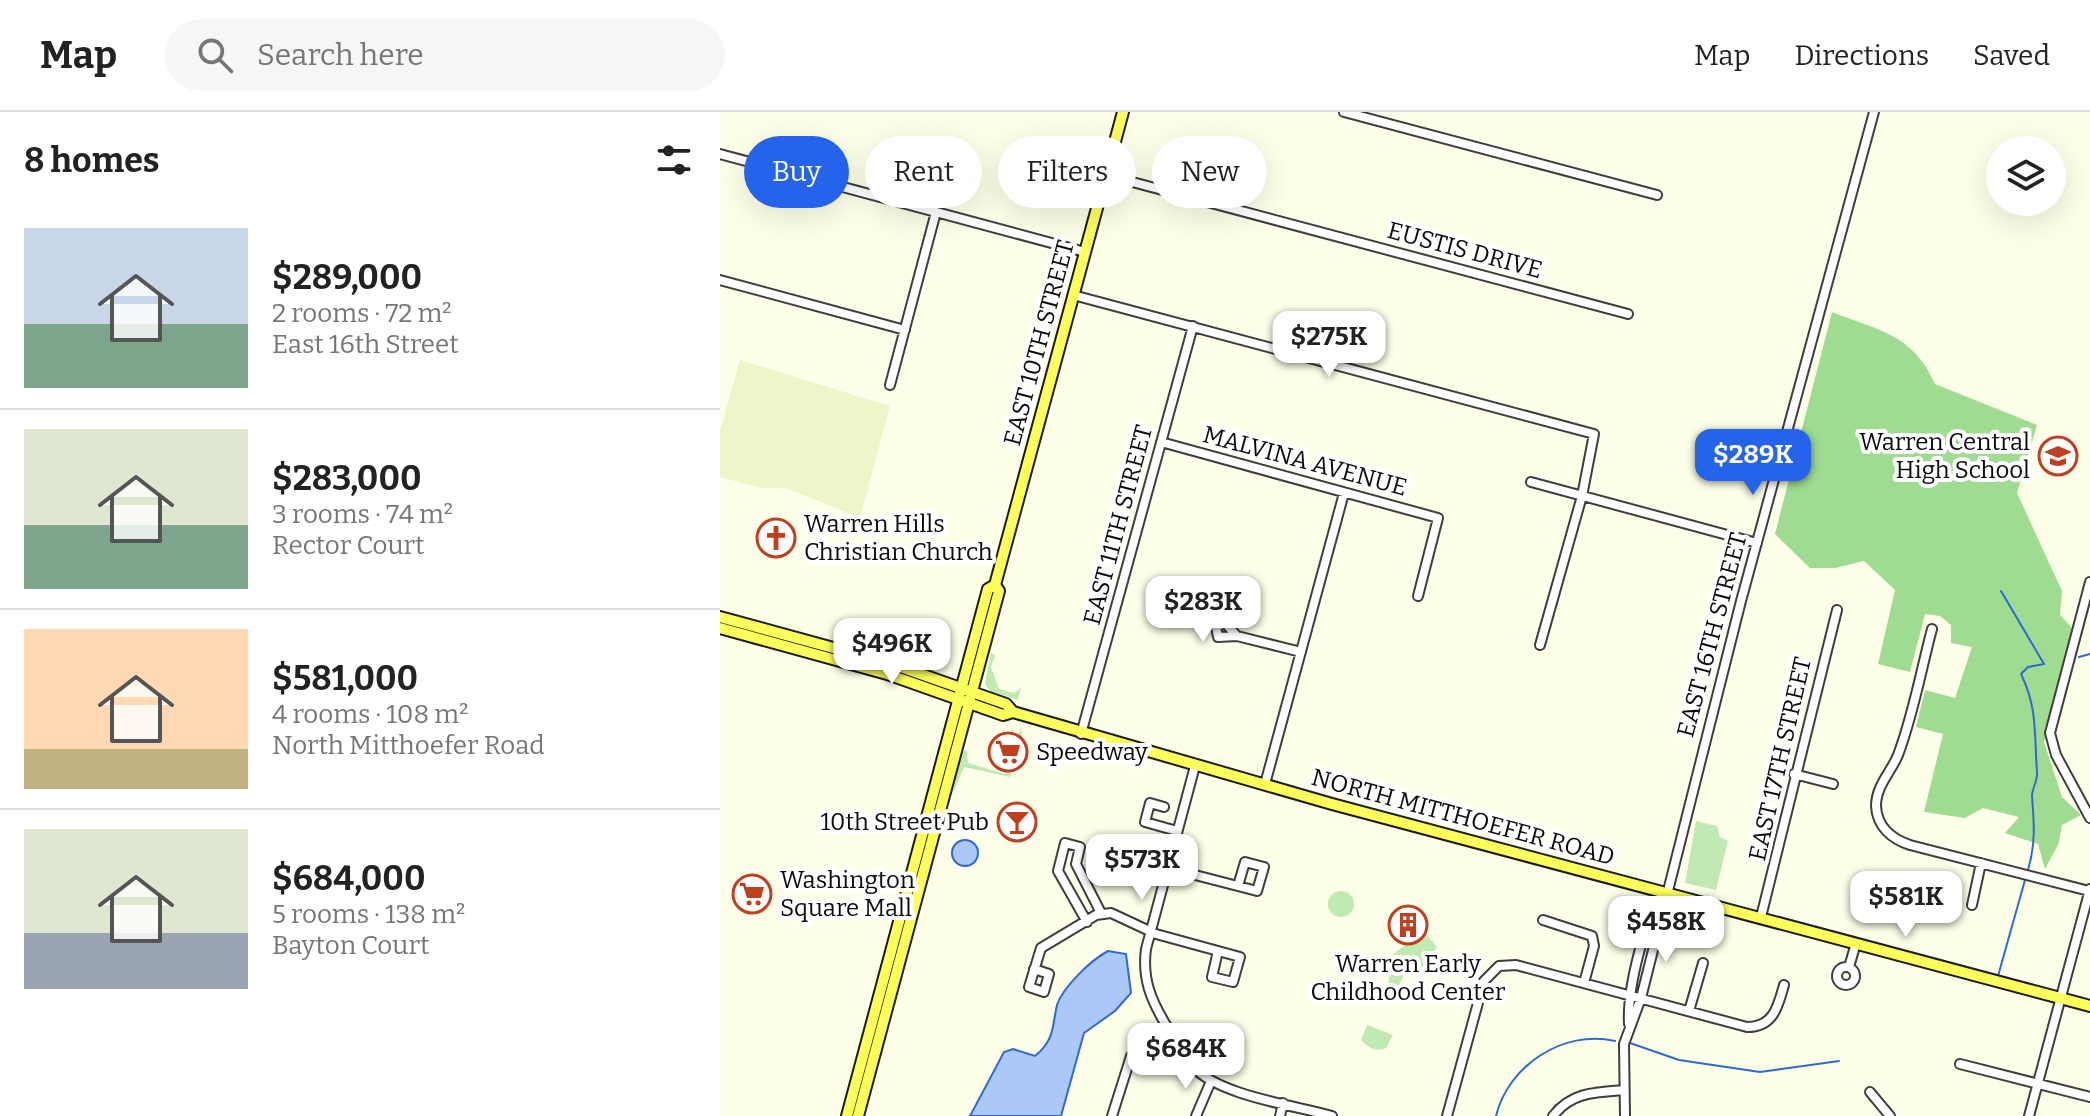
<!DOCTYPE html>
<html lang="en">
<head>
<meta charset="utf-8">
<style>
	body { margin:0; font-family:Bitter,serif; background:#f6f6f6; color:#222; height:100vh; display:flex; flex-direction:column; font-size:30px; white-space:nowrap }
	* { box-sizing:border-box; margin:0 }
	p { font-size:26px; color:#767676 }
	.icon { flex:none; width:44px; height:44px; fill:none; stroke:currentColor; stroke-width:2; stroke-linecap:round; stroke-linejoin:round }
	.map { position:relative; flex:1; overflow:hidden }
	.side { display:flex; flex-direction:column; background:#fff; width:720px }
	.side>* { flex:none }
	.banner { position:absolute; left:24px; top:24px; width:760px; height:72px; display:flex; gap:16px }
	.buttons { position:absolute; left:1266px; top:24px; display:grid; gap:16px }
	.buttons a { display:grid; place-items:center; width:80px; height:80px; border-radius:50%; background:#fff; box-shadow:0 8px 32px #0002; font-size:40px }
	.price { position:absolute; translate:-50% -68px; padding:0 18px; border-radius:16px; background:#fff; color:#222; font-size:26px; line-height:52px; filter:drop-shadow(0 2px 4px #0008) }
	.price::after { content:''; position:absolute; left:50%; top:48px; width:24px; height:18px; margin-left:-12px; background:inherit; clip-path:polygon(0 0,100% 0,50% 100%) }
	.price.active { background:#2563eb; color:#fff }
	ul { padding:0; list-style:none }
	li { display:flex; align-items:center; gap:24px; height:200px; padding:0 24px }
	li+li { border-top:2px solid #e0e0e0 }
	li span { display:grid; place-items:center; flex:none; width:224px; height:160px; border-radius:0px; color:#555 }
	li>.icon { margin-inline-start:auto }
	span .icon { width:96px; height:96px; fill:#fffc; stroke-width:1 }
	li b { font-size:34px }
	h2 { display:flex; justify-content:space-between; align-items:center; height:96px; padding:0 24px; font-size:34px }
	.tag { padding:0 28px; border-radius:36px; background:#fff; box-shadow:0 8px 32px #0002; font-size:28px; line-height:72px }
	.tag.active { background:#2563eb; color:#fff }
	header { display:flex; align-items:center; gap:48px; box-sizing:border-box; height:112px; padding:0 40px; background:#fff; border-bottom:2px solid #e0e0e0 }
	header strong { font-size:38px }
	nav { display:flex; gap:44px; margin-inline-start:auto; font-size:28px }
	.search { width:560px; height:72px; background:#f6f6f6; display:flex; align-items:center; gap:20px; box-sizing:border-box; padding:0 28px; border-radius:44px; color:#767676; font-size:30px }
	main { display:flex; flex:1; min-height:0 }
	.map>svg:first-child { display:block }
</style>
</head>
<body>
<header>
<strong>Map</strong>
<div class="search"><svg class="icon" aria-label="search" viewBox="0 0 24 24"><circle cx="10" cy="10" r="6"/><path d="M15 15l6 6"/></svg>Search here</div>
<nav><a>Map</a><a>Directions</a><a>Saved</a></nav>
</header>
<main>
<section class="side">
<h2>8 homes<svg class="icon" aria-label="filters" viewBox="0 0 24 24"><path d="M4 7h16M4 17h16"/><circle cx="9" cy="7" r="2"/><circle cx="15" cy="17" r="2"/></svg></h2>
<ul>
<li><span style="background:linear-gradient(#c9d6e8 60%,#7fa58c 0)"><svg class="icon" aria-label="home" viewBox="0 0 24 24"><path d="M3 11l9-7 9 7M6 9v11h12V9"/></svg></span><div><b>$289,000</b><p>2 rooms · 72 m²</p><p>East 16th Street</p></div></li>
<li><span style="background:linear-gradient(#dfe7d0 60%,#7fa58c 0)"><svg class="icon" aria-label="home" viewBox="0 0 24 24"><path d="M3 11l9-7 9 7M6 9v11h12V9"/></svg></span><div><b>$283,000</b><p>3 rooms · 74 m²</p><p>Rector Court</p></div></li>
<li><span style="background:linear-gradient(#ffd9b3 75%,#c2b280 0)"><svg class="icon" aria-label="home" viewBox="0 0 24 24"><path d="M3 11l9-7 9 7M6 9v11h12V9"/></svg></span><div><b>$581,000</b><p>4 rooms · 108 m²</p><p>North Mitthoefer Road</p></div></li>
<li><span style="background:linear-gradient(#dfe7d0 65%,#9aa5b1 0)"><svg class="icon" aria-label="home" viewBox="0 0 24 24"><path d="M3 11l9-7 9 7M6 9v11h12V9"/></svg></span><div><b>$684,000</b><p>5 rooms · 138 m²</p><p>Bayton Court</p></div></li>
</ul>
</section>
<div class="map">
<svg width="1370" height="1004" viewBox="0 0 1370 1004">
	<rect width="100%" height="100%" fill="#feffe8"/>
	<path fill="#eef5c8" d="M20,248L170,294L140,406L66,376H41L0,365V319Z"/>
	<path fill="#c0eab2" d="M271,540L275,544L271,555L279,577L294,581L301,576L298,588L270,579L265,572Z
		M301,615L303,628L290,665L244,655L232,684L242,640L247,638L248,651L285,662Z
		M976,709L997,714L1000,725L1008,729L996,778L965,771Z
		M608 792a13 13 0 1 1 26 0a13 13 0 1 1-26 0Z
		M700,822L707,823L717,835L705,854L686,857L679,874L668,872L670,862L675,858L672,843Z
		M647,913L673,923L666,936C656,940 648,936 641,928Z"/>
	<path fill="#9fdb90" d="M1112,200C1160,219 1193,222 1215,272L1317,313L1297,381L1342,479L1340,503L1353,517L1324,630L1342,685L1361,703L1342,713L1339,731L1325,757L1318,732L1285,721L1299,705L1263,696L1245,706L1204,700L1223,622L1196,615L1205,578L1235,586L1252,535L1231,531V513L1220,504L1205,502L1190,560L1158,552L1175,478L1144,449L1115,456H1090L1055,422Z"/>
	<path fill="#abc8f8" stroke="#3068d2" stroke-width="2" d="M232 741a13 13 0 1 1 26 0a13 13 0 1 1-26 0Z
		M388,839L406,842L411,881L395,899L364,921L341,1004H250L284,940L293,937L315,944C335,928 332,914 337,893C343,875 371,848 388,839Z"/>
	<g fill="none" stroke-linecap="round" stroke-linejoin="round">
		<path stroke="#3068d2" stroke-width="2" d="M1281,479L1324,552L1308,555L1301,562C1318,597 1314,622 1317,660C1318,669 1312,676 1312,684C1314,710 1316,731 1308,758
			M1359,545L1370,542
			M1278,864L1305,768
			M910,931L959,948L1040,960L1119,949
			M776,1004C788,954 843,917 895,929"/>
		<g stroke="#3e3e3e" stroke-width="12">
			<path id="minor" d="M624,0L937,83
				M0,42L365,140
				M386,63L908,202
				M0,168L185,218
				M353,183L874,322L862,384L820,533
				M170,273L216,100
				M441,330L718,406L698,484
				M811,370L1037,431
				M1370,470L1330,621L1336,643L1370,706
				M505,511L517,524L498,525L496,515Z
				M1212,517C1201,558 1193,604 1178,643C1171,660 1156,674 1156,694C1157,715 1172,727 1190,733L1369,779
				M517,524L581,540
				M361,622L473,214
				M475,654L426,837C422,867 431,888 446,913C454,927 461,943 473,955C501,984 573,993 612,1004
				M1074,662L1113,672
				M545,672L624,381
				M444,695L430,691L425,710L457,719
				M448,756L537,779L544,755L525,750L518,774
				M1252,793L1261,751
				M1041,805L1117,498
				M823,808L872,824L874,834L864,871
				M367,810L338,759L345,731L360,735L356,752L381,801
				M1117 864a9 9 0 1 1 18 0a9 9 0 1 1-18 0Z
				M1129,855L1136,831
				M314,857L329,862L324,880L309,875L321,836L376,803L391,801L436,822L520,845L513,870L492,865L498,839
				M969,899L983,851
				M909,912C907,878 924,807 944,780
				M1240,952L1370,985
				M1150,980L1170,1004
				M392,1004L411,944L450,919
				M476,1004L491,969
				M560,1004L563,991
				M727,1004L764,869L779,854L796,853L1027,915C1054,915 1058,894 1064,873
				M833,1004C851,980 876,980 904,978
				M905,1004L904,932L921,886L1021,489L1154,0
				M1309,1004L1370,777"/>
		</g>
		<g stroke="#1c1c1c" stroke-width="14">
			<path id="major" d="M0,505L172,552L286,592L293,600
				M0,516L167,562L283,603L293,600L612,692L1370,894
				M127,1004L268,477L275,473
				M138,1004L279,479L275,473L403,0"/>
		</g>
		<use href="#minor" stroke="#fff" stroke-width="8"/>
		<use href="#major" stroke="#fcfe5a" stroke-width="10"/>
	</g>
	<defs>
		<g id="school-ring" transform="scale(2)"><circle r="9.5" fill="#fff" stroke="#bf401f" stroke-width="1.5"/><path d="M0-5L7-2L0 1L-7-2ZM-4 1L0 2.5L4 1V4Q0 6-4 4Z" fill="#bf401f"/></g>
		<g id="church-ring" transform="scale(2)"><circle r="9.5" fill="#fff" stroke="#bf401f" stroke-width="1.5"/><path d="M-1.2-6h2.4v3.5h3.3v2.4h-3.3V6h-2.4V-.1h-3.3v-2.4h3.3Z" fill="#bf401f"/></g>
		<g id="supermarket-ring" transform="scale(2)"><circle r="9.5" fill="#fff" stroke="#bf401f" stroke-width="1.5"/><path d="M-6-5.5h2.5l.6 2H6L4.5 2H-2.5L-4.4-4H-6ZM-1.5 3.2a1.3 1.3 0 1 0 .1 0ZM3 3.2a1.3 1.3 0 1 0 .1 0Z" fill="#bf401f"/></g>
		<g id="bar-ring" transform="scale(2)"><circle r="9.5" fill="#fff" stroke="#bf401f" stroke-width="1.5"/><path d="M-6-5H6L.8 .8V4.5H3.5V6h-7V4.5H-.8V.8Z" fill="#bf401f"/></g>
		<g id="building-ring" transform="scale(2)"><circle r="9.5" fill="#fff" stroke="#bf401f" stroke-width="1.5"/><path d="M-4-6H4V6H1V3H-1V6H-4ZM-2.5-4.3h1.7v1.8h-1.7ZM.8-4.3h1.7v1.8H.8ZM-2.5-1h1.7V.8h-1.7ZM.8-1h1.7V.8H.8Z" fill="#bf401f"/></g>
	</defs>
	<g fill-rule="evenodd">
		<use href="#school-ring" x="1338" y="344"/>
		<use href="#church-ring" x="56" y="426"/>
		<use href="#supermarket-ring" x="288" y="640"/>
		<use href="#bar-ring" x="297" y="710"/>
		<use href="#supermarket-ring" x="32" y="782"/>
		<use href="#building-ring" x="688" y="813"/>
	</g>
	<g text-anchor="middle" stroke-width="8" stroke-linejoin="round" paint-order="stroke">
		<g font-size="24" fill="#0b0b0b" stroke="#fff">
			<text transform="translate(745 138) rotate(15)" y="8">EUSTIS DRIVE</text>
			<text transform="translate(319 231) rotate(-75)" y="8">EAST 10TH STREET</text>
			<text transform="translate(585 349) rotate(15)" y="8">MALVINA AVENUE</text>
			<text transform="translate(398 413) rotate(-75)" y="8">EAST 11TH STREET</text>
			<text transform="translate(992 523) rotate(-75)" y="8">EAST 16TH STREET</text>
			<text transform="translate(1060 647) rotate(-77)" y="8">EAST 17TH STREET</text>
			<text transform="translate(743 705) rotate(15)" y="8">NORTH MITTHOEFER ROAD</text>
		</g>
		<g font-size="24" fill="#0b0b0b" stroke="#fff" text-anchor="start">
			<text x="1310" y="338" text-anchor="end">Warren Central<tspan x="1310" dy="28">High School</tspan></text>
			<text x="84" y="420">Warren Hills<tspan x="84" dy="28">Christian Church</tspan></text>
			<text x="316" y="648">Speedway</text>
			<text x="269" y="718" text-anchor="end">10th Street Pub</text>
			<text x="60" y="776">Washington<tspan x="60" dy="28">Square Mall</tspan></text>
			<text x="688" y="860" text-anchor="middle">Warren Early<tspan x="688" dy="28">Childhood Center</tspan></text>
		</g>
	</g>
</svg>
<div class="buttons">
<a><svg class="icon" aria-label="layers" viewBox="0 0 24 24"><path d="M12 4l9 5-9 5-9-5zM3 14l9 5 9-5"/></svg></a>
</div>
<b class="price" style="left:609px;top:267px">$275K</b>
<b class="price active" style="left:1033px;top:385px">$289K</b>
<b class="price" style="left:483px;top:532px">$283K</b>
<b class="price" style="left:172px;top:574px">$496K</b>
<b class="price" style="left:422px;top:790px">$573K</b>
<b class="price" style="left:1186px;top:827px">$581K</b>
<b class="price" style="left:946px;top:852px">$458K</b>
<b class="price" style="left:466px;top:979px">$684K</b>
<div class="banner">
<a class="tag active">Buy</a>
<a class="tag">Rent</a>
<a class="tag">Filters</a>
<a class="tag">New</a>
</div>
</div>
</main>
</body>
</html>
